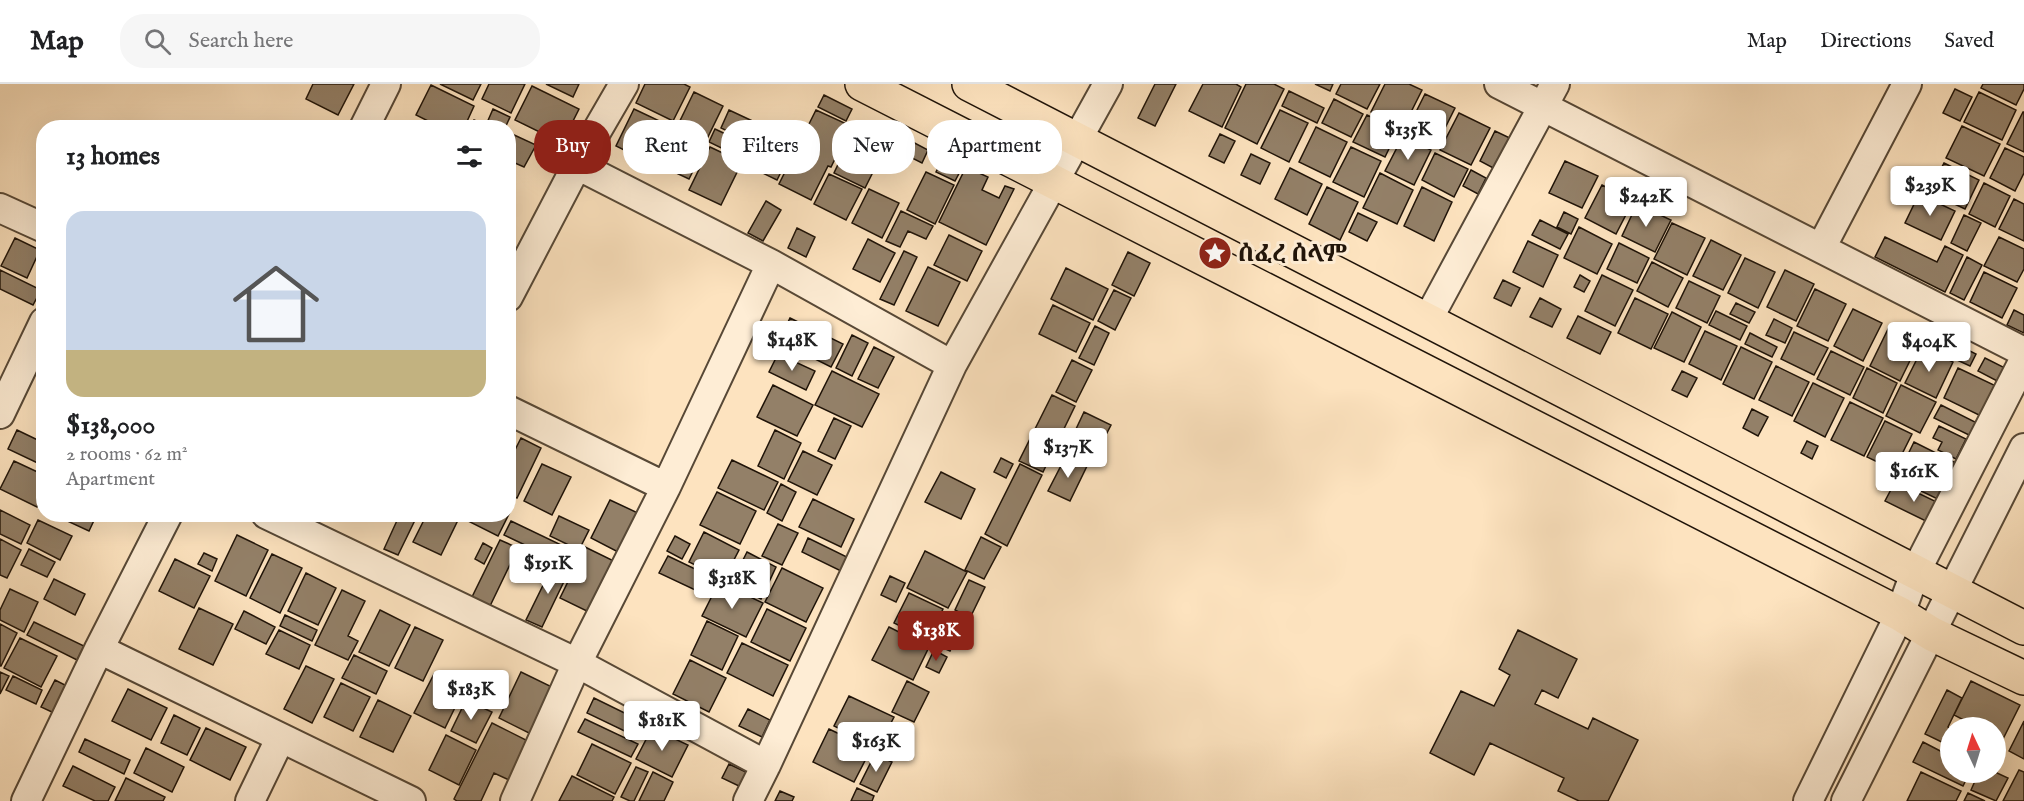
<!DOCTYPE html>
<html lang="en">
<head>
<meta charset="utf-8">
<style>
	body { margin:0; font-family:"IM FELL English","Noto Serif Ethiopic",serif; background:#f6f6f6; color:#202124; height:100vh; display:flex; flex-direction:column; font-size:22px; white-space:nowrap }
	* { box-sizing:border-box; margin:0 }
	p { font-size:20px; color:#757577 }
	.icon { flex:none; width:33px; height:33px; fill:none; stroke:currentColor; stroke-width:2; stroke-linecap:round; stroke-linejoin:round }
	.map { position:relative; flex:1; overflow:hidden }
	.drawer { position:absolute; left:36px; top:36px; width:480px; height:402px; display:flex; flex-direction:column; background:#fff; border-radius:24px; box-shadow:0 6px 24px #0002 }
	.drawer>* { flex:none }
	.banner { position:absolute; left:534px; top:36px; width:570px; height:54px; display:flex; gap:12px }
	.needle { width:39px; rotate:356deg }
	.tools { position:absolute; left:1940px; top:633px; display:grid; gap:12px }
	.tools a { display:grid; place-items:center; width:66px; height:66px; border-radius:50%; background:#fff; box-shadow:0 6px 24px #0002; font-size:30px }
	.price { position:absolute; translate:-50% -51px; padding:0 14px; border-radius:6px; background:#fff; color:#222; font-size:20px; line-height:39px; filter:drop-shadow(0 2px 3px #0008) }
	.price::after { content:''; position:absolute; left:50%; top:36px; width:18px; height:14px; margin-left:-9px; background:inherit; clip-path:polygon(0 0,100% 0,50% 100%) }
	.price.current { background:#8f2418; color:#fff }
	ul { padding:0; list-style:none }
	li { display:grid; align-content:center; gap:12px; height:318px; padding:0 30px }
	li+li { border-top:2px solid #e0e0e0 }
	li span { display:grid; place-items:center; height:186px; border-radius:18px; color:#555 }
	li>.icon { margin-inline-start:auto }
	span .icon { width:108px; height:108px; fill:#fffc; stroke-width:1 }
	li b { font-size:26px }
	h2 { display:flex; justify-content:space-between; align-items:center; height:72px; padding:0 30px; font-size:26px }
	.pill { padding:0 21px; border-radius:24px; background:#fff; box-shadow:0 6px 24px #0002; font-size:21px; line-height:54px }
	.pill.current { background:#8f2418; color:#fff }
	header { display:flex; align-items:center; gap:36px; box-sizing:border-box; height:84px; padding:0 30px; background:#fff; border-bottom:2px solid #e0e0e0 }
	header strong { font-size:28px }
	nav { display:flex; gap:33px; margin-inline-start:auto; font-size:21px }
	.search { width:420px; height:54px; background:#f6f6f6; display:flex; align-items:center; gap:15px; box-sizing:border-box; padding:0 21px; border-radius:24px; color:#757577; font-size:22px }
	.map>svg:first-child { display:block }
</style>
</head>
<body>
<header>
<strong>Map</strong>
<div class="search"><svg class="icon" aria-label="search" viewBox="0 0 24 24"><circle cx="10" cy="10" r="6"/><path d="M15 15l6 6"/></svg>Search here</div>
<nav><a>Map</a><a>Directions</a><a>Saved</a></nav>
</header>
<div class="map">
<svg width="2024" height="717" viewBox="0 0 2024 717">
	<rect width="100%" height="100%" fill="#fde3bf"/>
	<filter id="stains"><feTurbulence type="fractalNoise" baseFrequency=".00333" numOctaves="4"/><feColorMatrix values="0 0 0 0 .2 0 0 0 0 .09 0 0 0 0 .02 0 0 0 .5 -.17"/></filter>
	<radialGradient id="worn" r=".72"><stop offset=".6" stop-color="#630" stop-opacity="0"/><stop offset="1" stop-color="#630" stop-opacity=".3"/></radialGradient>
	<path fill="#938068" stroke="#201409" stroke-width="1.5" d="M313,0H354L338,31L306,15Z
		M440,0H481L473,16Z
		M489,0H525L511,29L482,15Z
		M546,0H579L573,13Z
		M645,0H684L690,3L673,37L636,19Z
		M1155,0H1176L1155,42L1138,34Z
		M1203,0H1236L1241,3L1222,43L1189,27Z
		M1246,0H1274L1284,5L1257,60L1225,44Z
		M1315,0H1333L1330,7Z
		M1341,0H1380L1367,25L1336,10Z
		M1385,0H1409L1422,6L1403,44L1371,28Z
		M1983,0H2024V5L2016,21L1981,4Z
		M431,1L474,22L464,44H442L416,31Z
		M532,2L579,25L562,59L515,36Z
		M1955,5L1972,13L1960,37L1943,29Z
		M1289,7L1324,24L1317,39L1282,22Z
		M694,8L723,22L704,61L675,47Z
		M1979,8L2016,26L2002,56L1964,38Z
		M1425,10L1455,24L1437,60L1407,46Z
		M824,11L852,25L846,37L818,23Z
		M1334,15L1363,30L1351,53L1322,39Z
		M493,25L510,33L505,44H470L474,36L486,41Z
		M634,25L668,41L650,79L616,62Z
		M729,26L795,57L786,76L721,44Z
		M816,26L851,42L831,83L828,82L811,116L779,100Z
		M1280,26L1308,39L1289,78L1261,64Z
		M2023,28H2024V68L2007,60Z
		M1459,29L1490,44L1471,81L1440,66Z
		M1367,31L1398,46L1385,73L1353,58Z
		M858,42L889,57L875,84L845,69Z
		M1962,42L2000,60L1984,92L1946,74Z
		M1316,43L1347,58L1330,93L1299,78Z
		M715,45L751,62L744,75L709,58Z
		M1495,47L1512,55L1497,86L1480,77Z
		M512,50L536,61L524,83L508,76V57Z
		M1220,50L1235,57L1224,79L1209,72Z
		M1403,52L1431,66L1414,101L1385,87Z
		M673,53L703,67L689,95L659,81Z
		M907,55L928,66L922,79L900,68Z
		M710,63L742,78L721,121L689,106Z
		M1351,63L1381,77L1364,113L1333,98Z
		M2005,64L2024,73V89L2015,107L1990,94Z
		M753,67L784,82L777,96L746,81Z
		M1435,69L1468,85L1454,113L1422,96Z
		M843,70L874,86L865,104L834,89Z
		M1251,70L1270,79L1260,100L1241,91Z
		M945,71L964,80L955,97L936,88Z
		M1565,77L1598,92L1582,124L1549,109Z
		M1944,79L1979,96L1965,125L1929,108Z
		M966,83L988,93L982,106L999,114L1005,102L1014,105L986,161L939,138Z
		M1290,84L1322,100L1307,131L1275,115Z
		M1471,86L1486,94L1478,110L1463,102Z
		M926,88L954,101L935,140L907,126Z
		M1380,89L1413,106L1397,140L1363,124Z
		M829,90L862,105L846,136L814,120Z
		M1630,96L1640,101L1635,112L1624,107Z
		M1984,99L2010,112L1995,143L1969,130Z
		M1602,101L1633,117L1616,150L1585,134Z
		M1327,103L1358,118L1340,156L1309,140Z
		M1422,103L1452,118L1434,157L1404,142Z
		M869,105L899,119L882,154L852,139Z
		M1919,110L1955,127L1941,156L1905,139Z
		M2014,115L2024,120V157L1999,145Z
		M766,117L781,126L763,157L748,149Z
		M1637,120L1671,136L1655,168L1622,152Z
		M901,127L933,142L926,155L908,147L900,163L886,157Z
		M1564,128L1578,135L1571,150L1557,143Z
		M1358,129L1377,138L1367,157L1349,148Z
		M1964,131L1981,139L1967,167L1951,159Z
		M1540,136L1568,150L1560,165L1532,151Z
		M1672,139L1705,154L1687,191L1654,175Z
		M1579,143L1612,160L1597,190L1564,174Z
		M797,144L815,153L806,173L788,164Z
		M949,151L982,167L967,197L934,181Z
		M1885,153L1937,178L1945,162L1963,171L1945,208L1875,173Z
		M1999,153L2024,165V185L2017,198L1984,182Z
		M15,154L40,166L27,194L1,182Z
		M868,155L895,169L880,198L853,185Z
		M1711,156L1741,171L1723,206L1693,192Z
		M1528,157L1558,171L1543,203L1513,188Z
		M1619,159L1649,174L1637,199L1607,185Z
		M904,167L917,173L894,221L880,215Z
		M1128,168L1150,179L1134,212L1112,201Z
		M1967,173L1982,181L1964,216L1950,209Z
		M1745,174L1775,188L1758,224L1728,209Z
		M1652,178L1683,194L1668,223L1637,207Z
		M928,183L960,198L938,242L906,227Z
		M1066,184L1108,205L1093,236L1051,215Z
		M0,186L41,206L33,221L0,205Z
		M1785,186L1814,200L1796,237L1767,223Z
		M1984,188L2017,204L2002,234L1970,218Z
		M1580,191L1590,197L1584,208L1574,203Z
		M1602,191L1633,206L1615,242L1585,227Z
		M1503,196L1520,204L1511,222L1494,214Z
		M1689,197L1720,212L1707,239L1676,224Z
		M1815,205L1846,220L1828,257L1797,242Z
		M1114,206L1131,214L1115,246L1098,237Z
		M1540,214L1561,225L1552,243L1530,233Z
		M1635,214L1668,230L1651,265L1618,249Z
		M1736,219L1755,228L1749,239L1730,230Z
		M1053,221L1090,239L1076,268L1039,250Z
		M1853,225L1882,239L1863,277L1834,262Z
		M2014,226L2024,231V249L2007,241Z
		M1716,227L1747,242L1740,256L1709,241Z
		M1672,228L1701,243L1684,278L1654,264Z
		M1578,232L1611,248L1600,270L1567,254Z
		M790,234L843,260L831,283L779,257Z
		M1774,235L1792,244L1785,259L1766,251Z
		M1890,241L1920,256L1900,297L1870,282Z
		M1095,242L1109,249L1094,281L1079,274Z
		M1705,247L1737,262L1721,296L1689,280Z
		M1794,248L1828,264L1814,291L1781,275Z
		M1750,249L1777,263L1772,273L1745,260Z
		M852,251L868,259L852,292L836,284Z
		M1952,258L1976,270L1970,282L1946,271Z
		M874,263L894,273L878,304L858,295Z
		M1741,263L1772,278L1754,315L1723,300Z
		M1923,263L1953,278L1936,314L1905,299Z
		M1831,267L1864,283L1850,311L1817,295Z
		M778,270L815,287L806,306L769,288Z
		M1985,274L2005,284L1999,298L1978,287Z
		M1072,276L1092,286L1076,318L1056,308Z
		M1776,282L1809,298L1792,332L1759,316Z
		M1867,284L1897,299L1883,329L1853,314Z
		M1958,284L1996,302L1981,332L1944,314Z
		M832,287L879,310L862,343L815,321Z
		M1682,287L1697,294L1687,313L1672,306Z
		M1813,299L1844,314L1825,353L1794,337Z
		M773,301L813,321L797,352L757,333Z
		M1901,301L1936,318L1920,349L1886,332Z
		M1052,311L1075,322L1043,388L1019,377Z
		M1850,318L1883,334L1864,372L1831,356Z
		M1941,321L1977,339L1971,352L1934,334Z
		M1752,325L1768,333L1758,352L1743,344Z
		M1084,328L1111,341L1095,372L1069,360Z
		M834,334L851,342L835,375L818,367Z
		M1885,337L1912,350L1894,386L1867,373Z
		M1939,342L1966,355L1956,375L1938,366L1942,358L1933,354Z
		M17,346L44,359V382L8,365Z
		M775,346L801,359L784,395L758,382Z
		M521,354L541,364L517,414L508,410V380Z
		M1807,357L1818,362L1812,375L1801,369Z
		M1914,358L1964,383L1946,419L1896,395Z
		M803,367L832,381L817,411L788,397Z
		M1066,372L1087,382L1070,417L1048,407Z
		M1001,374L1013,380L1006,394L994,388Z
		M732,376L778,398L764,426L718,404Z
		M14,377L44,391V410L37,423L0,405Z
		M542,380L571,393L552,431L524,417Z
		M1020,380L1042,391L1007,462L985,450Z
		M941,388L975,405L961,435L925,418Z
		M1895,398L1943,421L1934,441L1885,417Z
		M781,400L796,408L782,437L767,429Z
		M717,408L756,427L740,460L700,441Z
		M813,415L854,435L841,463L799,443Z
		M610,416L640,430L620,469L591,454Z
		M508,417L514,420L498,452L466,436L469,430H508Z
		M0,426L30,441L21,460L0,450Z
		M68,430H97L89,447L65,436Z
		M400,430H418L398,471L384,465Z
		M427,430H451L459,434L441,471L413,458Z
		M559,432L589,446L579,466L550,452Z
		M38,436L72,452L60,476L27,459Z
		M511,437L578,469L571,483L504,451Z
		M778,440L798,449L782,481L762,472Z
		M704,448L739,466L724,495L689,478Z
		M237,451L268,466L246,512L215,497Z
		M675,452L690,460L682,475L667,467Z
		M981,453L1001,463L984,495L965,486Z
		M808,454L851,475L845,489L802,468Z
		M0,455L21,466L7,494L0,491Z
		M500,456L518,464L490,522L472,513Z
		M483,459L492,464L484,480L475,475Z
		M585,463L620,480L595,531L560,514Z
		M29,465L55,478L47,493L21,481Z
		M925,467L967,488L948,524L907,504Z
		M747,468L776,483L761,515L731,500Z
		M204,469L217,475L212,487L198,480Z
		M272,470L302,484L280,529L250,514Z
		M668,472L716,495L708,512L659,489Z
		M175,475L210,492L194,524L159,507Z
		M554,479L569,487L542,543L526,536Z
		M782,484L823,504L806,538L765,518Z
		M306,489L336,504L318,541L288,527Z
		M890,492L905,499L896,518L881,511Z
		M54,495L85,510L75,531L44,515Z
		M969,496L985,503L970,534L955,526Z
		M719,498L763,519L746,553L702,532Z
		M10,505L38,518L24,548L0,536V526Z
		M342,506L365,517L348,552L358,557L348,576L315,561Z
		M909,509L943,525L928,556L894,539Z
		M199,524L233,540L213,581L179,565Z
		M767,525L806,544L790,577L751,558Z
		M380,526L410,541L389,582L359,568Z
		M244,527L275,543L266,560L235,545Z
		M950,528L965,535L950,567L934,560Z
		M285,531L317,546L312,557L280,542Z
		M707,537L738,552L722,586L691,571Z
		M34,538L84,562L77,576L27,551Z
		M0,540L17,549L1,582H0Z
		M415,543L443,556L423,597L395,584Z
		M889,543L929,563L913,596L872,576Z
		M279,546L310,561L299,585L266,570Z
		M1518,546L1577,575L1558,614L1542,606L1535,620L1588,645L1593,634L1638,656L1608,717H1579L1558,707L1564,694L1490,659L1474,691L1430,669L1461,607L1494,622L1510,591L1499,585Z
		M20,554L57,572L41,603L4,584Z
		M742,559L788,581L773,612L727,589Z
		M934,566L947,573L939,589L926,583Z
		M354,571L387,587L376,610L342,594Z
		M690,576L726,594L709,628L673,610Z
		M306,582L334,595L312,639L284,625Z
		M0,588L9,592L0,610Z
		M521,588L554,604L531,650L499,634Z
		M434,590L464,605L445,644L414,629Z
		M13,592L42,606L36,620L6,606Z
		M55,596L67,602L54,629L41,623Z
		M907,597L929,608L914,638L892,628Z
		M1971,597L2020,621L2003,655L1995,651V644H1979L1954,631Z
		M341,599L370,613L353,647L324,633Z
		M128,605L167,624L151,656L112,637Z
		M1947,606L1962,614L1948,643L1950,644V662L1925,650Z
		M849,612L894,633L878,664L834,642Z
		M594,614L643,638L635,652L587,629Z
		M378,616L411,632L393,668L360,653Z
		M466,616L492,628L476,659L451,647Z
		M748,625L770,636L762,653L739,642Z
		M174,631L200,644L187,671L161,659Z
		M585,635L638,660L631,673L578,648Z
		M2024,637V675L2009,667Z
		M492,639L528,657L509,696L494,689L481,717H457L454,715Z
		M206,644L246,663L230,696L190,676Z
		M652,644L688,661L672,693L636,675Z
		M829,645L871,665L854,698L813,678Z
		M446,651L476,666L459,701L429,686Z
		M85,655L130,676L124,690L79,668Z
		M1923,658L1950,672V688H1970L1963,702L1913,678Z
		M592,660L631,679L615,710L577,691Z
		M146,664L184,683L172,708L134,689Z
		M875,670L892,678L877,708L860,700Z
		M729,680L748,689L741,703L722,694Z
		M73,682L115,703L108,717H95L63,702Z
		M636,683L648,688L634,717H630L621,713Z
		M2019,686L2024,688V717H2003Z
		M653,688L673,698L664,717H639Z
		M1921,688L1961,707L1956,717H1907Z
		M1979,688H1995L2008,694L1996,717L1971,706Z
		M572,692L614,713L612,717H559Z
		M126,694L165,713L163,717H115Z
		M857,704L874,712L872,717H851Z
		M780,707L794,713L792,717H775Z
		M1968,709L1985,717H1964Z"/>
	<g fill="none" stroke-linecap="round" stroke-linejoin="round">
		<g stroke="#574836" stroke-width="32">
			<path id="minor" d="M1499,0L2024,268
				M364,44L386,0
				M577,81L771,180L952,281
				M0,124L44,144
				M1821,164L1907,0
				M508,213L577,81L624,0
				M1427,237L1555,0
				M508,326L666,403
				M0,330L44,238
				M266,430L577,579L766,681
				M99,565L411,717
				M26,717L99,565L168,430
				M250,717L280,655
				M515,717L577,579L666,403L771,180
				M748,717L766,681L952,281L1108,0
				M1808,717L1900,530L1915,489L2024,276
				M1846,717C1906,600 1964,482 2024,364"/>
		</g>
		<g stroke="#201409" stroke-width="36">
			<path id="major" d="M862,0L1900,530L1932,550L2024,594
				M969,0L2024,544"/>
		</g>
		<use href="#minor" stroke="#feedd5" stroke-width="28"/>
		<use href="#major" stroke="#fde3bf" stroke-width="33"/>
	</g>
	<defs>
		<g id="sight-disc" transform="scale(1.725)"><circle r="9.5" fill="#8f2418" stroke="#feedd5"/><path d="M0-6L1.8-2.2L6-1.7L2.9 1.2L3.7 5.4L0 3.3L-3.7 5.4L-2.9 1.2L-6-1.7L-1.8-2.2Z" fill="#fff"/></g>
	</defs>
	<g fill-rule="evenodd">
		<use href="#sight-disc" x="1215" y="169"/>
	</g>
	<g text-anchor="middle" stroke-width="6" stroke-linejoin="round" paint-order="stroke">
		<g font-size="24" font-weight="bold" fill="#201409" stroke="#feedd5" text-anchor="start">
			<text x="1238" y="177">ሰፈረ ሰላም</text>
		</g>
	</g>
	<rect width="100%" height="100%" filter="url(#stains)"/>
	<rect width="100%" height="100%" fill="url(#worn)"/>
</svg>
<div class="tools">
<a><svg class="needle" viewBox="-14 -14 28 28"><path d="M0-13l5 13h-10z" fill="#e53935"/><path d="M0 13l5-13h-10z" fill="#757577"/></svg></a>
</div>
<b class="price" style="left:1408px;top:77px">$135K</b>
<b class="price" style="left:1930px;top:133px">$239K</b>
<b class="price" style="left:1646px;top:144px">$242K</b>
<b class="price" style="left:792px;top:288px">$148K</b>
<b class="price" style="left:1929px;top:289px">$404K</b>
<b class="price" style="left:1068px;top:395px">$137K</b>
<b class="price" style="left:1914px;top:419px">$161K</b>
<b class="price" style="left:548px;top:511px">$191K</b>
<b class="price" style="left:732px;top:526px">$318K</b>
<b class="price current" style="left:936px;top:578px">$138K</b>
<b class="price" style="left:471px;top:637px">$183K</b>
<b class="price" style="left:662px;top:668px">$181K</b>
<b class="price" style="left:876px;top:689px">$163K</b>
<div class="banner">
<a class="pill current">Buy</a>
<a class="pill">Rent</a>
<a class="pill">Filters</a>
<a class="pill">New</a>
<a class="pill">Apartment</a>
</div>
<section class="drawer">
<h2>13 homes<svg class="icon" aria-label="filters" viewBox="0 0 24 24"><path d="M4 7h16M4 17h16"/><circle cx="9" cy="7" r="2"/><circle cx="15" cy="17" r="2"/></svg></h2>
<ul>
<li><span style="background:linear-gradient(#c9d6e8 75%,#c2b280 0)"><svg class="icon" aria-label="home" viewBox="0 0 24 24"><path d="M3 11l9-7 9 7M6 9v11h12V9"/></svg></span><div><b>$138,000</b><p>2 rooms · 62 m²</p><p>Apartment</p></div></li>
</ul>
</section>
</div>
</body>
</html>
